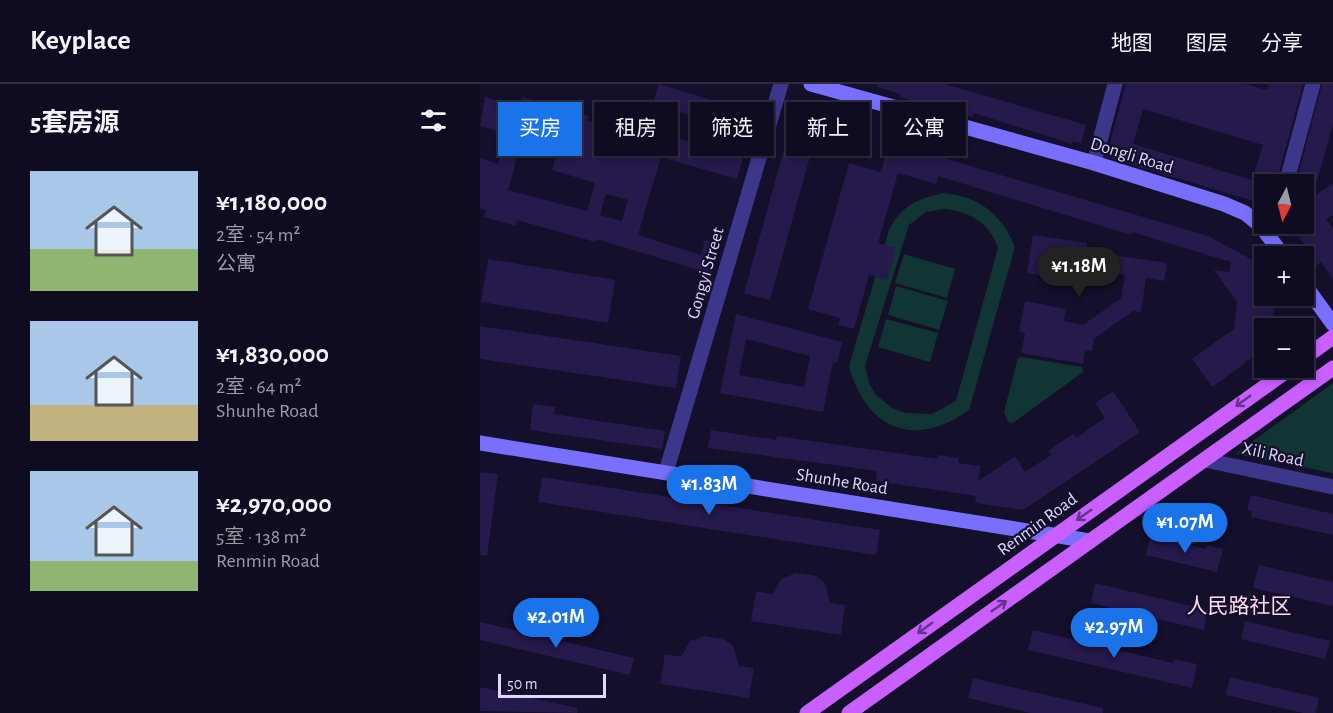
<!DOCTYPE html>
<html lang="zh">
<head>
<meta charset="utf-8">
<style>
	body { margin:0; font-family:"Alegreya Sans","Noto Sans SC",sans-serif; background:#181429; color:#f1f3f6; height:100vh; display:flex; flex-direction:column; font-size:22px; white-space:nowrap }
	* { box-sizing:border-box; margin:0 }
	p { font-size:20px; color:#9b9ba5 }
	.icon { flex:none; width:33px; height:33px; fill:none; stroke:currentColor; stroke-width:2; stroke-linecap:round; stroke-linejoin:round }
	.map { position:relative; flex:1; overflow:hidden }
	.sheet { display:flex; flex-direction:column; background:#0f0b20; width:480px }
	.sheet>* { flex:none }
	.top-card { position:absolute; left:18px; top:18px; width:570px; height:54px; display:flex; gap:12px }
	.needle { width:39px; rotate:187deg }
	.buttons { position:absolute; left:774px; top:90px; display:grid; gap:12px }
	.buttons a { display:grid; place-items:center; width:60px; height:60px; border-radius:0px; background:#0f0b20; box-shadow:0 3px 9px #0003,0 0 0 2px #2f2b3e; font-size:30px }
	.scale { position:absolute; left:18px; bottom:15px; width:108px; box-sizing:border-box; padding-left:6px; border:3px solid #ded8ff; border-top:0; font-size:16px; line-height:21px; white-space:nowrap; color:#ded8ff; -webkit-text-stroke:4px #140f2a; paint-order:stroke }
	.price { position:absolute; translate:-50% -51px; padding:0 14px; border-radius:21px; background:#1a73e8; color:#fff; font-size:20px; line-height:39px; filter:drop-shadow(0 2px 3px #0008) }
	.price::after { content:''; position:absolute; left:50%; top:36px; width:18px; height:14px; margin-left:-9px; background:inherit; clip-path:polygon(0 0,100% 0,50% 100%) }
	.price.on { background:#222; color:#fff }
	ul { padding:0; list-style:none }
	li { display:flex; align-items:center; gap:18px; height:150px; padding:0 30px }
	li span { display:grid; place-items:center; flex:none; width:168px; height:120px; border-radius:0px; color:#555 }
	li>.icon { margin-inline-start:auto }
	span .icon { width:72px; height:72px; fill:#fffc; stroke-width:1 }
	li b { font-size:26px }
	h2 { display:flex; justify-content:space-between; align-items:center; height:72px; padding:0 30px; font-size:26px }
	.tag { padding:0 21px; border-radius:0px; background:#0f0b20; box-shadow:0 3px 9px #0003,0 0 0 2px #2f2b3e; font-size:21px; line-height:54px }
	.tag.on { background:#1a73e8; color:#fff }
	header { display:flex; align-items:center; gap:36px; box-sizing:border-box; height:84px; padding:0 30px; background:#0f0b20; border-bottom:2px solid #2f2b3e }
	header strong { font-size:28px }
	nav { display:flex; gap:33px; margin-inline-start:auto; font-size:21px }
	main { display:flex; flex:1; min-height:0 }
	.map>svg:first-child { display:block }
</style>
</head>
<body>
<header>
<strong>Keyplace</strong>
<nav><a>地图</a><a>图层</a><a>分享</a></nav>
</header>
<main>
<section class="sheet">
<h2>5套房源<svg class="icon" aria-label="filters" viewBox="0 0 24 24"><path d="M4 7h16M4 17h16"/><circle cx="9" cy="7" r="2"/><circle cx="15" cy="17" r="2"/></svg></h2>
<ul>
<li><span style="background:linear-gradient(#a9c7e8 65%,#8fb573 0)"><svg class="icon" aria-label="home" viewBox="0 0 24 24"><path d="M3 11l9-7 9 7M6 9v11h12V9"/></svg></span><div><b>¥1,180,000</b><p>2室 · 54 m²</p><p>公寓</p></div></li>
<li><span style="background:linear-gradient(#a9c7e8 70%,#c2b280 0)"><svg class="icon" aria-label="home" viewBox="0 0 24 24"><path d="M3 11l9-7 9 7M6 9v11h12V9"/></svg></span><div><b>¥1,830,000</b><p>2室 · 64 m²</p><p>Shunhe Road</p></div></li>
<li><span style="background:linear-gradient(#a9c7e8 75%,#8fb573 0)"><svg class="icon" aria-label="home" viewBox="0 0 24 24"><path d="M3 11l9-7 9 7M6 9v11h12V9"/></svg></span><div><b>¥2,970,000</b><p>5室 · 138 m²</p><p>Renmin Road</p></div></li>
</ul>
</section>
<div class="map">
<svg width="853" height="629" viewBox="0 0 853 629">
	<rect width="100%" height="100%" fill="#140f2a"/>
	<path fill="#113535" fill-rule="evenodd" d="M463,109C498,112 522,130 535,163L489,326C435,365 386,346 369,282L409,146C422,121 437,115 463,109ZM464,125C489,127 510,139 518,164L476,317L452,330L425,329L412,324L395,310L389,299L385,282L429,141L446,128Z
		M424,170L475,185L467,214L415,199Z
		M416,202L468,217L459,246L408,231Z
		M406,235L458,249L450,278L398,263Z
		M541,273L602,283L603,288L533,339L528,338L524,328L538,274Z
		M853,299V389L755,370Z"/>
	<path fill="#26194c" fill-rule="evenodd" d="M179,0L281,31L274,51L173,20Z
		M397,0H464L606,41L601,59L593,57L592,60L494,29L493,33L420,13L421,10L397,3Z
		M646,0H765L787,6L789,0H823L796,100H784V120L626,73ZM663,25L783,61L772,96L653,60Z
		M842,0H853V40L836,100H816Z
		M5,13L39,23L42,13L109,32L108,37L130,43L133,35L263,74L257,95L181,73L162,137L158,151L221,171L225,156L241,160L232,190L116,155L115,158L37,136L36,142L4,133L6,126L0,125V74L18,80L26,50L0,42ZM48,34L84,44L72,86L115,99L107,127L28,106ZM126,110L148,116L142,137L120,131Z
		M310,44L336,51L290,216L264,209Z
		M409,58L728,152L782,181L780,186L774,184L784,199V212H796L792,244H784V265L732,303L712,275L754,245L757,218L734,186L749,188L751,178L652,148L651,151L458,92L456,100L418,89L398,159L416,164L407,196L389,191L374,245L358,241L360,234L328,225L369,79L401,88Z
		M853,99V131L846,135L853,145V195L841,178L834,184L822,166L826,163L810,140H824V119Z
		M553,151L607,159L606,167L687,179L684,197L666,194L661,228L653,227L614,255L612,267L605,266L603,280L541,269L545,249L539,248L545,217L586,225L584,237L603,241L641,214L645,191L603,184L586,195L547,189Z
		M8,175L135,196L128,239L1,218Z
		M256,230L362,258L357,279L353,278L343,328L240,309ZM266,255L330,272L324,303L259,291Z
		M0,242L201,272L196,304L0,275Z
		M633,307L660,348L543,426L495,419L496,412L396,397L397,387L228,364L231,346L296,356L297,352L458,375V371L479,374L478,379L501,382L498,397L535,372L545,388L571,371L568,367L593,350L596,354L625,334L615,319Z
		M53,320L75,323L74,330L185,347L182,365L50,346Z
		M0,388L18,390L7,472L0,471Z
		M62,393L400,446L396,471L58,418Z
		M771,411L853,430V451L771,433L772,427L767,426Z
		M670,452L726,465L727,461L743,465L737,488L666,471Z
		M779,481L853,498V522L773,504Z
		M316,489L336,492L345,499L350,519L365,521L361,551L271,537L276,507L293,510L301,495Z
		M615,499L728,526L724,546L611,519Z
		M765,537L850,557L845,575L761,555Z
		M0,538L154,574L150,591L0,556Z
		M553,546L693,579L694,575L717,580L712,604L548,566Z
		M224,552L244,555L253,562L259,582L274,584L269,614L180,600L185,570L201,573L210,557Z
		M750,593L839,614L836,629H823L746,611Z
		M493,594L623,624V629H550L488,614Z
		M0,603L98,624L97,629L0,627Z"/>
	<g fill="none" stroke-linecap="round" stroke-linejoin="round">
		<path stroke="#3d378c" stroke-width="15" d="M614,79L635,0
			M806,100L833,0
			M787,151L794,140
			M725,376L853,403
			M186,388L301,0"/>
		<path stroke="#786fff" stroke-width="15" d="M331,0L614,79L744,120L765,129L782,143L803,172
			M824,200L853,240
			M0,359L610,457"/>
		<path stroke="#c95fff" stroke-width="15" d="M824,274L853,253
			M327,629L811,284
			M369,629L853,284"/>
	</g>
	<defs><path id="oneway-shaft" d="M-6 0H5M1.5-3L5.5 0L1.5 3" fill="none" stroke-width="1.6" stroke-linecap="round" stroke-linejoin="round" transform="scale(1.5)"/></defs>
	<g stroke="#65338a">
		<use href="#oneway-shaft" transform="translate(763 317) rotate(144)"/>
		<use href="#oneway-shaft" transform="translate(604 431) rotate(145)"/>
		<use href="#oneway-shaft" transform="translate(519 522) rotate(-35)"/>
		<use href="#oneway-shaft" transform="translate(445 544) rotate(144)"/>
	</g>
	<g text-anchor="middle" stroke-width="4.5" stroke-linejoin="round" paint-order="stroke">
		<g font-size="18" fill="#ded8ff" stroke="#140f2a">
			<text transform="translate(652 71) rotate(17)" y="6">Dongli Road</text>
			<text transform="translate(225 189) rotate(-74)" y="6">Gongyi Street</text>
			<text transform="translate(793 370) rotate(12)" y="6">Xili Road</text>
			<text transform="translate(362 397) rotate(9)" y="6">Shunhe Road</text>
			<text transform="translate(557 440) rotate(-36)" y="6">Renmin Road</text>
		</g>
		<g font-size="21" fill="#ffdaf0" stroke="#140f2a">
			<text x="759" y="529">人民路社区</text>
		</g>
	</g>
</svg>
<div class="buttons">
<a><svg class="needle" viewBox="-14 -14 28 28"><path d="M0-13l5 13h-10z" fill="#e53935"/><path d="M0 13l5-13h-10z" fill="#9b9ba5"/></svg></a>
<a>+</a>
<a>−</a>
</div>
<div class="scale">50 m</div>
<b class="price on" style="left:599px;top:214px">¥1.18M</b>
<b class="price" style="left:229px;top:432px">¥1.83M</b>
<b class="price" style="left:705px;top:470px">¥1.07M</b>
<b class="price" style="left:76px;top:565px">¥2.01M</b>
<b class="price" style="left:634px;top:575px">¥2.97M</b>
<div class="top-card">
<a class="tag on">买房</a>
<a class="tag">租房</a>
<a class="tag">筛选</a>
<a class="tag">新上</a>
<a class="tag">公寓</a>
</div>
</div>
</main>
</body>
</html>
